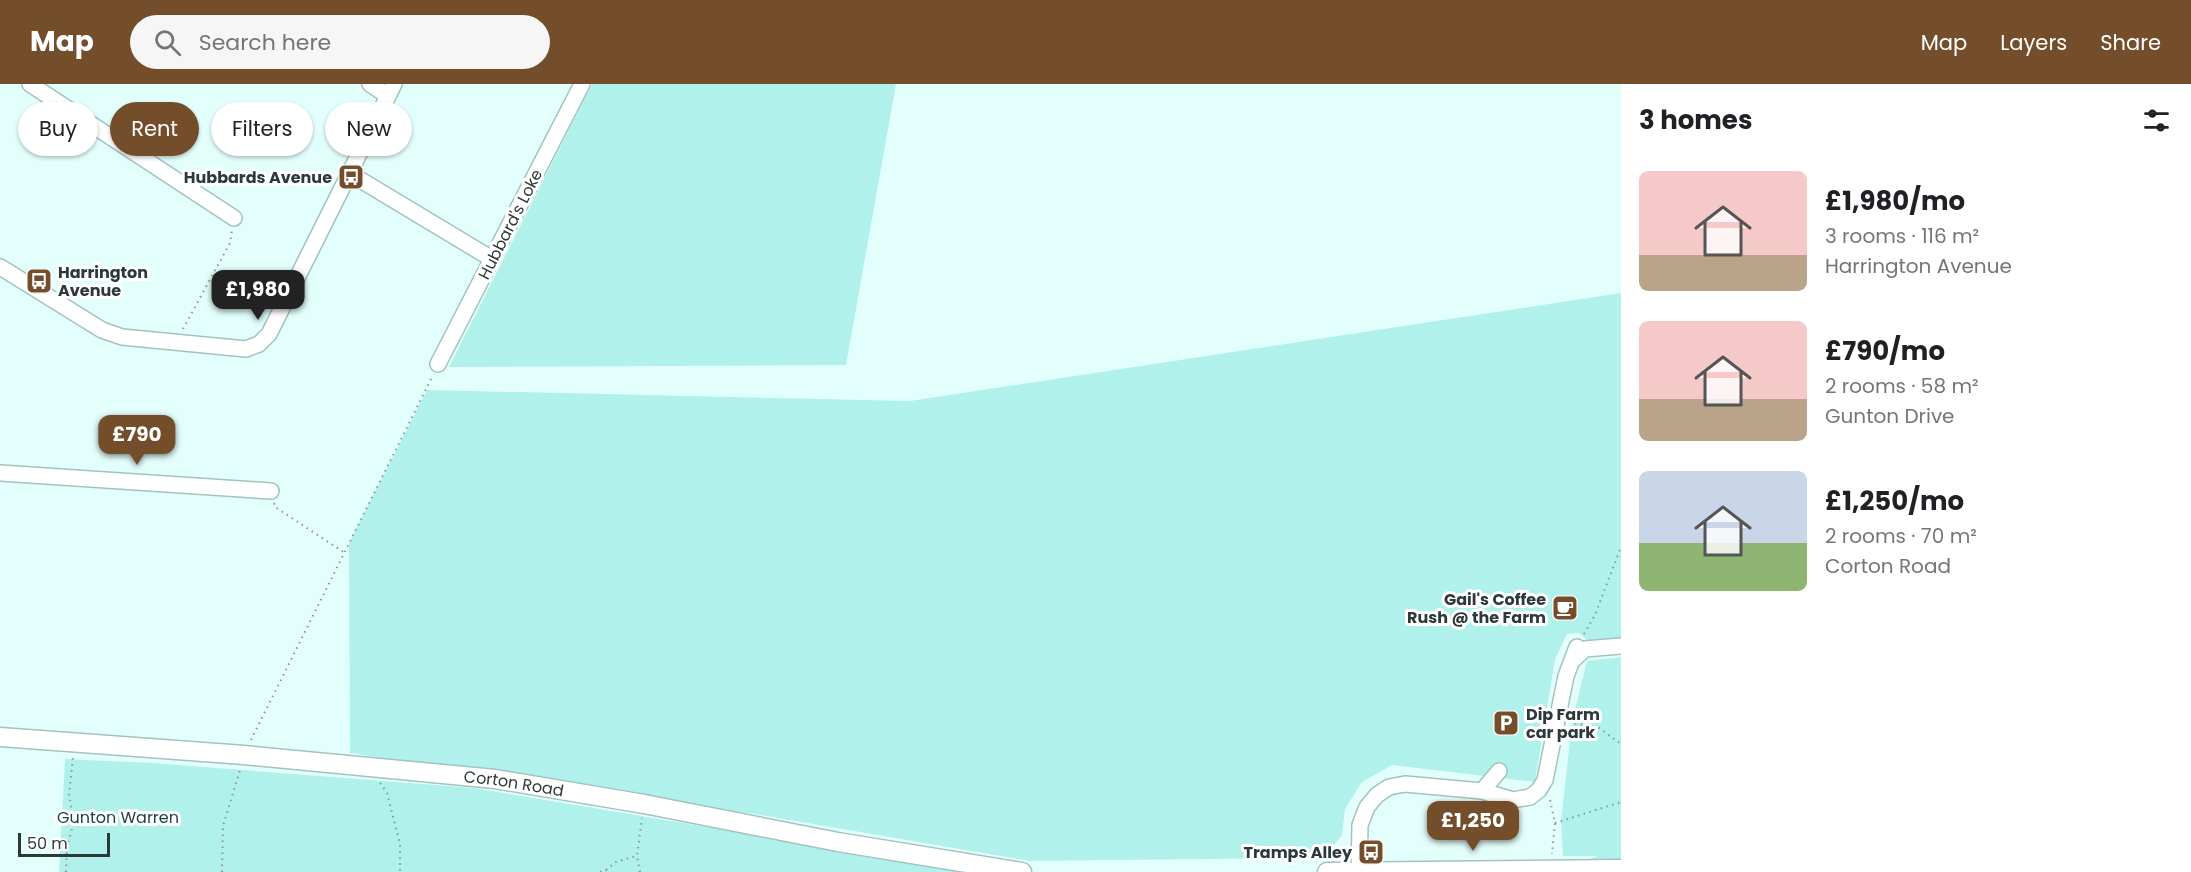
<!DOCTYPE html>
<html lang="en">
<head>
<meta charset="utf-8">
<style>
	body { margin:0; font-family:Poppins,sans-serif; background:#f6f6f6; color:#202124; height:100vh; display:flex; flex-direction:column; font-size:22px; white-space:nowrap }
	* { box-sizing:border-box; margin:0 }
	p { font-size:20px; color:#757577 }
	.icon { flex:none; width:33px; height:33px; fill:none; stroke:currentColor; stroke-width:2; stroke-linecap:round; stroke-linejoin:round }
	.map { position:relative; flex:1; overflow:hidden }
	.side { display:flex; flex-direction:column; background:#fff; width:570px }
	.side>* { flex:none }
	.hud { position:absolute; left:18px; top:18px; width:570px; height:54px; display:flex; gap:12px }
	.scale { position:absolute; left:18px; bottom:15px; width:92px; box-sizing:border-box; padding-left:6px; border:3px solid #2c3938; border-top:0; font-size:16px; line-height:21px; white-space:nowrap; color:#2c3938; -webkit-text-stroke:4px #fff; paint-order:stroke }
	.price { position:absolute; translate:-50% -51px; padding:0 14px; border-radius:12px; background:#744d2b; color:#fff; font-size:20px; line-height:39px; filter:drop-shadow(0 2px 3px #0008) }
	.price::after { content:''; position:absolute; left:50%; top:36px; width:18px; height:14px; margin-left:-9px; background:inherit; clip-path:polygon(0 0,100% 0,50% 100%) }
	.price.on { background:#222; color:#fff }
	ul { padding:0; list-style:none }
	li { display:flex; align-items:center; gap:18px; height:150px; padding:0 18px }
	li span { display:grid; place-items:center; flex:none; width:168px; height:120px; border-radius:9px; color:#555 }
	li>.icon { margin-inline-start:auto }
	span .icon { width:72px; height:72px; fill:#fffc; stroke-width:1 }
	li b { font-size:26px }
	h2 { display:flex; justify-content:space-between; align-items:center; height:72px; padding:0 18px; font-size:26px }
	.pill { padding:0 21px; border-radius:27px; background:#fff; box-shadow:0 2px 4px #0004; font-size:21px; line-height:54px }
	.pill.on { background:#744d2b; color:#fff }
	header { display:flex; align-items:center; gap:36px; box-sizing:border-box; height:84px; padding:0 30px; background:#744d2b; color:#fff }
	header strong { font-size:28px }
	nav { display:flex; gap:33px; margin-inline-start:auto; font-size:21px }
	.search { width:420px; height:54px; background:#f6f6f6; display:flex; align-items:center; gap:15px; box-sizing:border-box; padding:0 21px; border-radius:33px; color:#757577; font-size:22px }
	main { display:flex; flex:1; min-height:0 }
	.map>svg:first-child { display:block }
</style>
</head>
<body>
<header>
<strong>Map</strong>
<div class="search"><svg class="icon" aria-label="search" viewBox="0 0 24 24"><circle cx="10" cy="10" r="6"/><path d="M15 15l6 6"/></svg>Search here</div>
<nav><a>Map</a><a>Layers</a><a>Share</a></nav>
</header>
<main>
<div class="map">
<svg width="1621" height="788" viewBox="0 0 1621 788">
	<rect width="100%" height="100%" fill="#e3fffc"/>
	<path fill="#b0f1eb" d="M592,0H896L846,281L449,283Z
		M1621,209V557L1590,558L1579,549L1567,550L1555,575L1535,698L1392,681L1362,698L1345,725L1342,751L1328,769L1295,774L1030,777L760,731L350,669L349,459L427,306L910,317Z
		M1621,573V788H1560L1597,772H1563L1561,737L1572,638L1587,577Z
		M65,675L152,679L474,704L975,788H59Z"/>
	<path fill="#ddc6b4" stroke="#9d8876" stroke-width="1.5" d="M1559,513L1573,524L1564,535L1557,529L1558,526L1553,521Z"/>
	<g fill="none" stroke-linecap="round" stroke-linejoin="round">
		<g stroke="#a2c3c0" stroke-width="18">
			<path id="minor" d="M30,0L234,134
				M370,0L388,12
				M349,89L492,175
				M0,183L102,246L122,253L246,265L259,260L269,250L394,0
				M438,280L582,0
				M0,389L271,407
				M1572,577L1585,565L1621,562
				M1482,707L1499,687
				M1359,787L1360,741L1367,723L1377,711L1389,703L1405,700L1482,707L1513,716L1530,713L1539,706L1545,696L1566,592L1577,563"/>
		</g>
		<g stroke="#a2c3c0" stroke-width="21">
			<g id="major">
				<path id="s1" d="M0,653L244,671L495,695L644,720L838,758L1022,788"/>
				<path d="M1327,788L1621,785"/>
			</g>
		</g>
		<path stroke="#869a98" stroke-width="2" stroke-dasharray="1.5 4.5" stroke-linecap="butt" d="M183,245L230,159L232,146
			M274,419L275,423L345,469
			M1584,550L1595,531L1621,463
			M1569,638L1599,644L1621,660
			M251,656L432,293
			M380,699L387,709L400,760V788
			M1550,716L1555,739L1552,770
			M1555,739L1621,718
			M606,786L616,778L636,772
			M66,788L67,763L74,737L69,711L73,673
			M222,788L223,742L240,686
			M600,788L606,786L608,788
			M640,788L637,772L642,734"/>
		<use href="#minor" stroke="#fff" stroke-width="15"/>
		<use href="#major" stroke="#fff" stroke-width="18"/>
	</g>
	<defs>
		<g id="bus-square" transform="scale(1.35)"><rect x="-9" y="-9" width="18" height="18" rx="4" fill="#744d2b" stroke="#fff"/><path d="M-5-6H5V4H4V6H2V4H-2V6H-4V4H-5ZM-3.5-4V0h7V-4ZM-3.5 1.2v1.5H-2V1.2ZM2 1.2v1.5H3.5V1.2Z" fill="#fff"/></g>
		<g id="cafe-square" transform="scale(1.35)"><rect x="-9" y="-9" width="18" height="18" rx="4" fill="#744d2b" stroke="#fff"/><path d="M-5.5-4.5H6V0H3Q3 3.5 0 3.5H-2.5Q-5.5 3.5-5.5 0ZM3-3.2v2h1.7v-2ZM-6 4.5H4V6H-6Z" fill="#fff"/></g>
		<g id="parking-square" transform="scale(1.35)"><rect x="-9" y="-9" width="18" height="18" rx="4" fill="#744d2b" stroke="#fff"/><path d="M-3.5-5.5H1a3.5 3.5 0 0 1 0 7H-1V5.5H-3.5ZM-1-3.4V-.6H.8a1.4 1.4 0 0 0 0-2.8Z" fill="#fff"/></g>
	</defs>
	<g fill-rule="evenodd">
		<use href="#bus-square" x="351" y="93"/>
		<use href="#bus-square" x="39" y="197"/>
		<use href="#cafe-square" x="1565" y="524"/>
		<use href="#parking-square" x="1506" y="639"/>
		<use href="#bus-square" x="1371" y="768"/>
	</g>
	<g text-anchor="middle" stroke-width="6" stroke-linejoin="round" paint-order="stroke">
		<g font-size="16" font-weight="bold" fill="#2c3938" stroke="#fff" text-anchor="end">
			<text x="332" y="99">Hubbards Avenue</text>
			<text x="58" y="194" text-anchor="start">Harrington<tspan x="58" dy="18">Avenue</tspan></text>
			<text x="1546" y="521">Gail's Coffee<tspan x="1546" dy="18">Rush @ the Farm</tspan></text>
			<text x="1526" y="636" text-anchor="start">Dip Farm<tspan x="1526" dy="18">car park</tspan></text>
			<text x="1352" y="774">Tramps Alley</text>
		</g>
		<g font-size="16" fill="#2c3938" stroke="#fff">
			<text transform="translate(510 140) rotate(-63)" y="6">Hubbard's Loke</text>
			<text dy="6" stroke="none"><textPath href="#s1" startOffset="516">Corton Road</textPath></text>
		</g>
		<g font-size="16" fill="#1c4441" stroke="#fff">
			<text x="118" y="739">Gunton Warren</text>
		</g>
	</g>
</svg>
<div class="scale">50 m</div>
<b class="price on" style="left:258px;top:237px">£1,980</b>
<b class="price" style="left:137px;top:382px">£790</b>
<b class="price" style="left:1473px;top:768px">£1,250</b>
<div class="hud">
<a class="pill">Buy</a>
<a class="pill on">Rent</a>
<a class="pill">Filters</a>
<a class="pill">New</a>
</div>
</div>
<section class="side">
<h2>3 homes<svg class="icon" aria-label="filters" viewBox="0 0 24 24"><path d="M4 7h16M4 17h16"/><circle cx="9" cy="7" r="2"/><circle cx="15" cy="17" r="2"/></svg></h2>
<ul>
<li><span style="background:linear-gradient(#f6c9c9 70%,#b9a48a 0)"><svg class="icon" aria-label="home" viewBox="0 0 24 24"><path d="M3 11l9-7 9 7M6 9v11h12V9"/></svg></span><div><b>£1,980/mo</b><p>3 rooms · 116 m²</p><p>Harrington Avenue</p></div></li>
<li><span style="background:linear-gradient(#f6c9c9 65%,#b9a48a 0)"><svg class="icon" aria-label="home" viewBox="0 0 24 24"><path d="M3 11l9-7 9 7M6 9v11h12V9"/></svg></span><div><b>£790/mo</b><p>2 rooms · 58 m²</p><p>Gunton Drive</p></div></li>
<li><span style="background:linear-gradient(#c9d6e8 60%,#8fb573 0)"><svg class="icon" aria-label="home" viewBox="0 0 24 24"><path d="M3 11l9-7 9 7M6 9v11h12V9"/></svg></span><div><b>£1,250/mo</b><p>2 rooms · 70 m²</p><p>Corton Road</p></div></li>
</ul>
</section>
</main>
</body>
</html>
